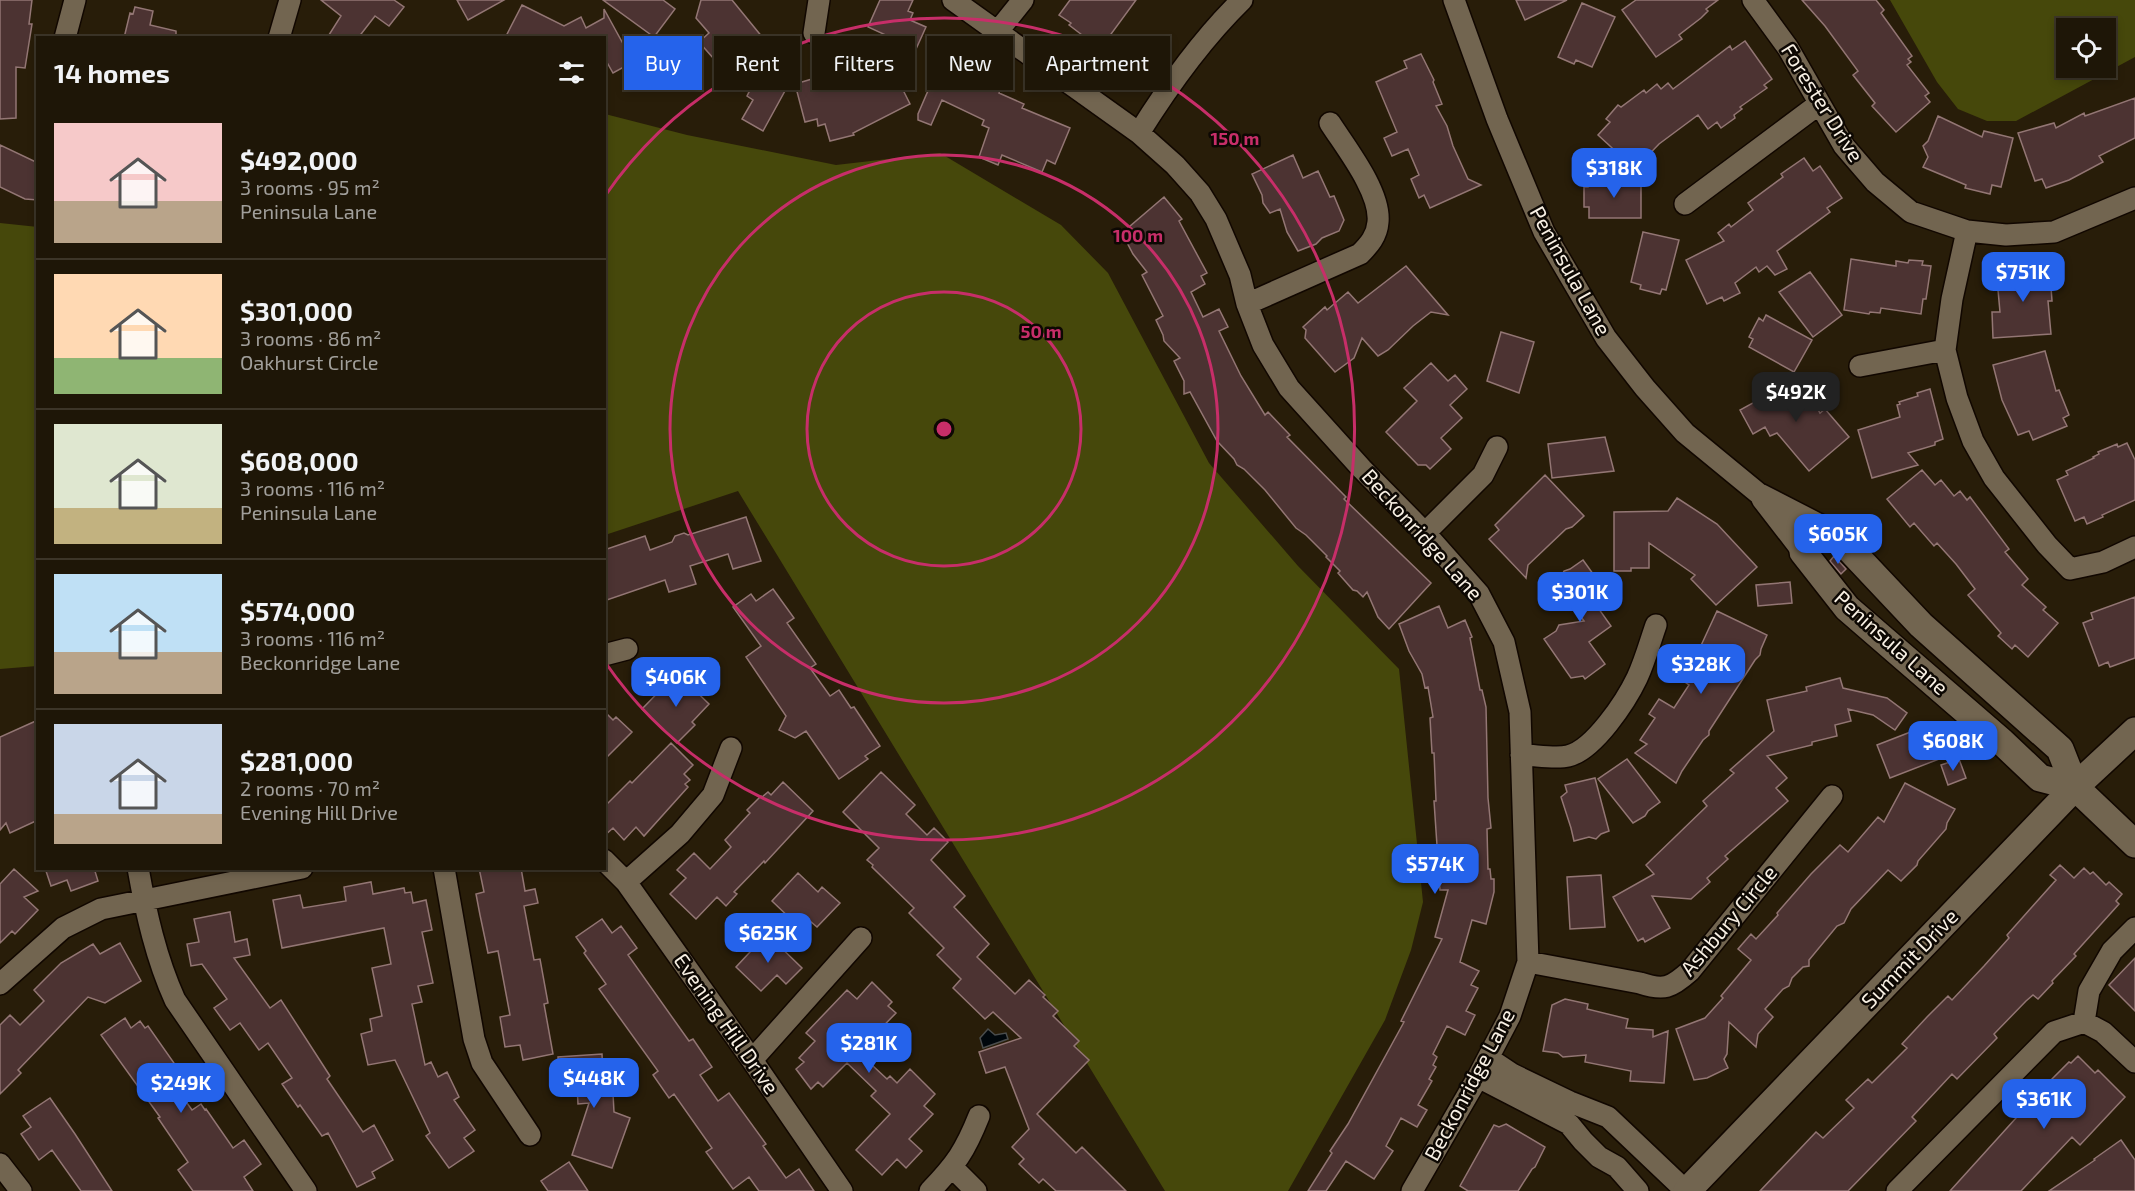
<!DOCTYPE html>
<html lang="en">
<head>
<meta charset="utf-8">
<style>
	body { margin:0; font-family:"Exo 2",sans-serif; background:#261f11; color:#f1f3f6; height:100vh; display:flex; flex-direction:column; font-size:22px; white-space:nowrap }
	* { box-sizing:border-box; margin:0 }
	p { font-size:20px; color:#a19f9b }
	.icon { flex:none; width:33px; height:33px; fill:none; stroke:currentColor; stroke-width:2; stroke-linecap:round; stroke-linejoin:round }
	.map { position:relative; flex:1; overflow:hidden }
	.side { position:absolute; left:36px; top:36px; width:570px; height:834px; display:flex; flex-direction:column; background:#1e1607; border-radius:0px; box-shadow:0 3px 9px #0003,0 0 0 2px #3c3528 }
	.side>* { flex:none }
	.top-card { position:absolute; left:624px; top:36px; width:570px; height:54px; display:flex; gap:12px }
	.tools { position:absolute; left:2056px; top:18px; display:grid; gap:12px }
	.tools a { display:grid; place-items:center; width:60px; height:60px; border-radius:0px; background:#1e1607; box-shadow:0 3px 9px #0003,0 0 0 2px #3c3528; font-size:30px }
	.price { position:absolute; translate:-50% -51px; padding:0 14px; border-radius:12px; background:#2563eb; color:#fff; font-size:20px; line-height:39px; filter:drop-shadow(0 2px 3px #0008) }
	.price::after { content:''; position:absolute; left:50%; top:36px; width:18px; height:14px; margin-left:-9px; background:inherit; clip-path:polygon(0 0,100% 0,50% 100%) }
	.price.selected { background:#222; color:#fff }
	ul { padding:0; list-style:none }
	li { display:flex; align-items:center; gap:18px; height:150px; padding:0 18px }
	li+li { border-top:2px solid #3c3528 }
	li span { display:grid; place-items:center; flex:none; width:168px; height:120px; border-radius:0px; color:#555 }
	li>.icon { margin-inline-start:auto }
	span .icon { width:72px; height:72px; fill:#fffc; stroke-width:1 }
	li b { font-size:26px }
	h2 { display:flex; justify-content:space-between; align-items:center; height:72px; padding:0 18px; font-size:26px }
	.tag { padding:0 21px; border-radius:0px; background:#1e1607; box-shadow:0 3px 9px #0003,0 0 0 2px #3c3528; font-size:21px; line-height:54px }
	.tag.selected { background:#2563eb; color:#fff }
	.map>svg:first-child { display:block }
</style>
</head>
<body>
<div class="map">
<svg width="2135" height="1191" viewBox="0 0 2135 1191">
	<rect width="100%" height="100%" fill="#281d09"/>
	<path fill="#46480b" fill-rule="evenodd" d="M1890,0H2135V57L2016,121H1987L1958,109L1937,82ZM2106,28V68H2067V28Z
		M605,114L687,135L836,165L940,153L1061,225L1108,273L1209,463L1298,566L1399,669L1423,902L1411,950L1385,1020L1288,1191H1165L738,491L605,535Z
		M0,223L38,227L37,666L0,669Z"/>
	<path fill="#00070c" stroke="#4a4d4d" stroke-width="1.5" d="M988,1029L995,1035L1006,1033L1008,1039L983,1048L980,1038Z"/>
	<path fill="#4c3332" stroke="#937674" stroke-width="1.5" d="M0,0H32L29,24H32L25,68L16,67V118L0,119Z
		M321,0H394L404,7L389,26L375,16L358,38H327L341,16Z
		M457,0H504L468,20Z
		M603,0H663L675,9L654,37Z
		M701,0H732L763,38L753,46L773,56L768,65L792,78L763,131L742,119L753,100L747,96L749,92L736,84L699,42L709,33L696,18Z
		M880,0H913L908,11L913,13L910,20L926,27L916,49L868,27Z
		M1070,0H1136L1111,34L1118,39L1107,54L1069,25L1071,23L1059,15Z
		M1516,0H1567L1525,20Z
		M1636,0H1718L1706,9L1708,11L1701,18L1679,35L1682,39L1656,57L1622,10Z
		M1802,0H1876L1884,10L1881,13L1912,56L1908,59L1911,62L1907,65L1929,93L1925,96L1930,102L1896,132L1872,106L1875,103L1853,75L1858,71L1825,26Z
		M1582,3L1615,17L1592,67L1576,60L1574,64L1558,57Z
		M522,5L564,26L581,17L586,28L604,18V9L633,62L613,73L604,57V38H505Z
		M135,7L153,11L150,25L176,31V38H124L130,13L133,14Z
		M1745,41L1772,79L1764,85L1767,88L1740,107L1742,109L1734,115L1735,118L1721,128L1717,122L1708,129L1698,115L1659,144L1635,169L1598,135L1610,122L1606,119L1618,105L1621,107L1644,90L1646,93L1657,84L1661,89L1668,83L1673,89L1730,46L1732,50Z
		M946,49L987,67L984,75L1003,83L999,93L1024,104L1022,108L1070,128L1055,164L1047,160L1042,172L1002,155L998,165L979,157L989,128L982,125L984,120L942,100L931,125L918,120V114Z
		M1421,54L1434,80L1433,82L1442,104L1436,106L1447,126L1453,146L1468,179L1481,185L1430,208L1424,195L1419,198L1411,179L1419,175L1408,149L1392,156L1384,138L1397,132L1376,82L1407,68L1404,61Z
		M887,58L910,104L853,133L854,135L830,141L825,124L818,126L817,119L805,122L795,84L812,79L815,90L849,81L847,78Z
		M2135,98V138L2099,156L2103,162L2069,180L2046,188L2042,179L2035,181L2018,133L2054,123L2056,128L2084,113L2085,116Z
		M1938,116L1982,137L1984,131L2013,138L2001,187L1992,185L1990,194L1965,188L1966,185L1923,167L1928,157L1923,146L1928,141Z
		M0,145L38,163V200L25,199L0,187Z
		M1293,155L1303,178L1318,171L1330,197L1334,196L1344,220L1339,231L1322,238L1316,244L1298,251L1287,232L1280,209L1270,213L1263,203L1262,195L1252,174Z
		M1804,158L1813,171L1820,166L1842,198L1827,208L1830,212L1777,251L1787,269L1775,275L1767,266L1759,272L1756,267L1735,283L1740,293L1724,301L1722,297L1707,304L1686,260L1724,241L1718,233L1729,224L1731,227L1753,210L1748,203L1783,177L1781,174Z
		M1588,181H1641V218H1589V207H1584V187H1588Z
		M1164,197L1182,219L1179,221L1207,273L1201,276L1205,284L1191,292L1203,317L1219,309L1228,327L1219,331L1241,376L1265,415L1268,412L1290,435L1287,437L1346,497L1344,499L1431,583L1389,629L1378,617L1367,592L1363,597L1357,591L1353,590L1338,573L1340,571L1326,557L1327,556L1306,535L1296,528L1265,490L1244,469L1237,465L1234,459L1217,441L1190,392L1184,394V381L1174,361L1180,358L1164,341L1163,335L1156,320L1163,316L1142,275L1147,272L1133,254L1122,233Z
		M1643,232L1679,240L1666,290L1662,289L1660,294L1640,289L1641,285L1631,282Z
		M1851,259L1896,266V261L1908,263L1909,260L1923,261L1922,265L1931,266L1926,299H1923L1921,314L1881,308L1880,313L1870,312L1869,314L1844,310Z
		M2044,265L2045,273H2050L2052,301H2048L2051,334L1993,338L1992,312H2000L1997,279H2008L2007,270H2010V268Z
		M1406,266L1448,315L1431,312L1413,326L1388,350L1378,356L1362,338L1354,358L1335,372L1305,338L1306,330L1303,327L1325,307L1327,310L1348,292L1358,303Z
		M1810,272L1842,315L1813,337L1779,292Z
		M1766,315L1812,340L1794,372L1749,347L1753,339L1749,337L1759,318L1763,321Z
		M1501,332L1534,342L1519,393L1487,381Z
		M2045,351L2056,391L2059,390L2069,415L2063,418L2067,426L2033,440L2029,431L2018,435L2002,400L1993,365Z
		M1431,363L1448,381L1455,375L1467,389L1450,405L1462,418L1441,438L1451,449L1430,469L1426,465H1418L1386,432L1417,401L1404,388Z
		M1800,377L1820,413L1825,409L1849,437L1809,471L1777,433L1770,436L1765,427L1753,434L1740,410Z
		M1930,389L1943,439L1935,442V445L1908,453L1918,465L1872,478L1858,430L1900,417L1897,405L1900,404L1899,402L1918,396L1917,393Z
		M1605,437L1614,471L1552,478L1548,444Z
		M2127,443L2135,460V500L2102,515L2103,517L2087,524L2084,517L2075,521L2057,480L2068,475L2066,471L2094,458L2093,457L2099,454L2098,452L2117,444L2118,447Z
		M1922,470L1935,485L1941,480L1954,496L1960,491L1967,500L1970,497L2009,549L2005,552L2028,579L2022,585L2046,607L2043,610L2058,623L2028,657L2015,645L2012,649L1998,636L2001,633L1968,595L1975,589L1956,564L1937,543L1934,546L1914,523L1910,527L1887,499Z
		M1545,475L1584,516L1572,527L1566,529L1528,565L1526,578L1489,539L1499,530L1495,525Z
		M1677,498L1717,524L1757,567L1716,605L1691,579L1695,575L1649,543V568H1631V571H1614V512L1668,511Z
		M746,517L761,561L733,569L728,554L690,566L696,584L669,592L665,580L604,601V550L645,536L650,550L672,542L675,536L684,533L688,535Z
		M1834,556L1846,569L1841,574L1830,561Z
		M1583,560L1609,596L1596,605L1611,626L1589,642L1605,664L1585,679L1583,676L1571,678L1544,639L1556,631L1559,625L1584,621L1555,580L1562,575L1564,571L1570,569Z
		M1790,582L1792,603L1758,606L1756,585Z
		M773,589L794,618L787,623L816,664L810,668L830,696L839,690L851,708L854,707L880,746L865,756L868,759L839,779L806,731L795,738L779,730L786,716L746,657L761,646L733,607L751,594L756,601Z
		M2135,597V658L2110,667L2108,662L2099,666L2083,623L2093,619L2091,613Z
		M1439,606L1448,628L1465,620L1472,637L1470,638L1480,690H1482L1486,707L1488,798L1491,828L1487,829L1488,869H1490L1491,879H1494V892L1486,924L1472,920L1460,962L1479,971L1471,985L1478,988L1466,1011L1475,1015L1465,1035L1447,1026L1433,1054L1437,1057L1433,1065L1436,1067L1429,1079L1432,1081L1418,1105L1427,1110L1417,1127L1401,1118L1386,1146L1393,1151L1374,1179L1346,1161L1326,1191H1308L1332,1153L1330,1151L1348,1124L1404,1022L1401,1021L1442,939L1435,937L1448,890H1440L1434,801H1436L1434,753H1432L1430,718L1433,717L1428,687L1425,688L1422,674L1409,651L1399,624Z
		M1717,611L1767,635L1761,649L1760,655L1755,660L1709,731V735L1703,740L1682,771L1676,783L1635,753L1647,744L1640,740L1655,718L1649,714L1659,699L1674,708L1689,685L1682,680L1698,652Z
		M677,673L709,704L692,722L695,725L677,743L642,709Z
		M1840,678L1843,688L1887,698L1907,713L1895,730L1873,715L1848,709L1851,721L1835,725L1837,736L1812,742V745L1767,756L1787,778L1776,788L1788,801L1725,856L1728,859L1707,878L1710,882L1691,899L1652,896L1670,928L1645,942L1643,938L1638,941L1613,897L1654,874L1646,865L1707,806L1703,801L1734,773L1730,770L1774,731L1767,700L1807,691L1806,687Z
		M604,711L613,720L616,717L632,732L604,760Z
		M38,720V820L10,833L6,823L0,830V737Z
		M1926,726L1939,759L1890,778L1877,745Z
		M671,743L693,765L684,774L690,780L685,784L688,787L644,836L636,827L624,840L613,828L604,836V807L630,781L632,783Z
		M1627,759L1660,802L1648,811L1645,816L1633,823L1598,779Z
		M1959,759L1966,778L1948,785L1941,765Z
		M881,772L915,805L906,814L927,835L934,828L948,842L931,860L965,896L954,907L989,944L977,957L1015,994L1029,980L1045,995L1043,997L1058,1011L1053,1016L1079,1041L1074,1046L1089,1060L1037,1114L1076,1153L1082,1147L1126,1191H1056L1043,1179L1039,1183L1019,1164L1024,1159L1012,1147L1029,1129L1005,1067L986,1073L979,1052L1021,1038L993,1012L985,1019L953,988L961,979L937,955L944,948L909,913L914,908L872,867L873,865L867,860L879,848L843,812Z
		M1595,778L1609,831L1601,834L1596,839L1589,837L1574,841L1571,828L1561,797L1567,792L1565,785Z
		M783,782L813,811L765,863L764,861L734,892L737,894L726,906L717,897L696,919L670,894L686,878L677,870L694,853L710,869L731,847L725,840L750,813L747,810L761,796L762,797L768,792L771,795Z
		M1905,783L1955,809L1947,823L1946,829L1918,861L1917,865L1901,881L1888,870L1851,909L1844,923L1837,926L1809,960V966L1803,967L1792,978L1789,986L1783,989L1765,1009L1773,1017L1758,1034L1756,1047L1729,1022L1727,1054L1724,1059L1728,1068L1707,1078L1694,1080L1676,1029L1705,1018L1723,998L1721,996L1751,960L1738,949L1751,934L1756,939L1778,915L1777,913L1811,874L1840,845L1848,852L1878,817L1884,822Z
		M2060,865L2074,878L2084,868L2090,874L2093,872L2106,885L2109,882L2122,894L2116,901L2119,904L2074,954L2076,956L2052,981L2053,983L2038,999L2033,995L2026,1001L1994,1034L1997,1038L1957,1079L1952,1074L1912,1117L1916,1121L1848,1191H1760L1816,1132L1823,1138L1854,1108L1846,1100L1868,1079L1872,1083L1907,1048L1902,1044L1927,1017L1948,996L1952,1000L1984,966L2009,938L2007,935L2056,880L2050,875Z
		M45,868H94L98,881L71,891L67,880L51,886Z
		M479,868H521L525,891L535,889L538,903L524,906L534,960L540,959L548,1003L544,1004L553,1054L523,1060L520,1045L505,1047L500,1017L510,1015L498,951L488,953L480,915L476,894L484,892Z
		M14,869L38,891L24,897L38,910L15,934L12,931L0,943V884Z
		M798,873L818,892L822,887L840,903L817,927L803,915L795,923L772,901Z
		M1601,875L1605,927L1570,929L1567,877Z
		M371,882L373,894L404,888L405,893L411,892L413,903L426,900L432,930L422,932L433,983L418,986L422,1002L412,1004L425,1065L431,1062L438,1077L447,1072L459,1097L454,1100L475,1130L464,1138L474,1151L449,1168L426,1136L430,1133L395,1060L368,1065L361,1034L372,1031L370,1019L382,1016L372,968L391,964L384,928L282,948L273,900L300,895L303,908L346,901L344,887Z
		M230,912L235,942L247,939L250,955L234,958L270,1008L281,1000L330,1076L327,1079L363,1132L374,1125L393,1160L372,1172L375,1178L357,1187L328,1133L322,1136L300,1105L298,1107L282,1084L292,1078L268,1043L259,1050L240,1023L230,1030L214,1008L227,999L202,964L191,966L187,944L199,942L194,919Z
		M602,919L612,933L621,926L637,948L628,955L689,1041L693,1039L712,1067L700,1075L718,1101L729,1093L766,1144L763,1146L786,1178L799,1169L814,1191H759L749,1177L733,1189L706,1152L712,1148L674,1094L669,1098L653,1075L658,1071L599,989L606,984L584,953L586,951L576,937Z
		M767,934L802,968L786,984L777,975L761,991L736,967Z
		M120,943L141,981L105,1003L88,997L18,1070L21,1073L0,1094V1025L10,1015L20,1025L44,1001L34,990L61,963L93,944L100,954Z
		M2135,958V1011L2109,985Z
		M872,982L892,1002L888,1006L896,1013L858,1052L887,1079L890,1076L897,1083L910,1069L935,1094L924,1106L933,1114L909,1139L922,1151L906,1168L897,1159L882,1175L856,1150L890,1114L871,1096L876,1091L847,1063L823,1087L818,1082L811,1089L796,1069L804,1062L799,1058L815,1041L806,1033L847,990L857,999Z
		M1565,999L1588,1004L1587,1009L1628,1019L1626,1028L1653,1030V1037L1668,1031L1664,1083L1630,1081L1631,1071L1585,1062L1586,1055L1563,1057L1558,1053L1543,1051L1552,1005Z
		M125,1018L131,1028L140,1021L145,1028L148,1026L181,1073L184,1080L175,1086L192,1110L201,1104L205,1110L206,1109L233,1148L244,1140L261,1164L244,1177L253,1191H193L178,1170L188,1162L158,1118L160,1117L101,1035Z
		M602,1054L603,1076L612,1075L614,1112L630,1118L612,1168L572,1155L589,1103L578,1104L577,1085L560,1086L558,1057Z
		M2078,1056L2095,1073L2098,1070L2125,1097L2080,1145L2072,1137L2021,1191H1950L2045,1086L2069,1062L2071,1063Z
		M50,1098L75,1134L112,1191H81L52,1150L39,1160L21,1134L31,1127L23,1116Z
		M1506,1124L1545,1147L1535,1167L1532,1169L1518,1191H1468L1460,1186L1494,1125L1499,1127Z
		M2121,1140L2135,1160V1191H2049L2095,1160L2094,1159Z
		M569,1162L588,1191H548L541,1181Z"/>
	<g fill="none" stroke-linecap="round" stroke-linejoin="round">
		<g stroke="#110700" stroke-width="24">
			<path id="minor" d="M953,0L1139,133L1175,165L1200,193L1216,219L1240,275L1247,304L1263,345L1289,388L1362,469L1425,533L1479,594L1504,642L1520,712L1528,962L1510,1016L1478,1077L1412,1191
				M1454,0L1497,119L1544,232L1606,338L1645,388L1685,433L1758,493L1828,529
				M1753,0L1788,48L1844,146L1875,182L1911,212L1967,231L2006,235L2054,232L2135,198
				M998,31L1023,0
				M814,33L819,0
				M65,38L75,0
				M279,38L290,0
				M1139,133C1169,85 1201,40 1242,0
				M1685,204L1819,104
				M1967,231L1952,299L1945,350L1957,398L1973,441L1994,478L2047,545L2070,569L2103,562L2135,547
				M1247,304L1360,254C1369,245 1377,236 1378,222C1381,192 1346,148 1330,123
				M1860,366L1945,350
				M1762,499L1803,552
				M1425,533L1483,475L1497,447
				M604,655L627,649
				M1521,755C1534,755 1556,759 1568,756C1594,750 1626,701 1637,678C1645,661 1650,642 1656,625
				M604,860L626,882L752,1060L842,1191
				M138,868C146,913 156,958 175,1000L306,1191
				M444,868L474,1039L482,1063L530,1135
				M626,882L680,834L713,795L731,748
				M1528,962L1640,983C1664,991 1671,988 1690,971L1832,796
				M0,984L63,928L101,909L302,868
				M2084,1022L2089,991L2112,951L2135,928
				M2084,1022L2103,1032L2135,1062
				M1488,1058L1512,1074L1570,1102L1608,1117L1686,1191
				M752,1060L861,938
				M1478,1077L1569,1124L1583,1141L1599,1157L1617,1167L1638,1191
				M0,1164L21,1191
				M953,1168L976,1191
				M930,1191C956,1164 965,1151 979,1116
				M1897,1191L2054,1032L2084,1022"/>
		</g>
		<g stroke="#110700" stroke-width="30">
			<path id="tertiary" d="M1828,529L1839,538L1921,625L2060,749L2075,787L2135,844
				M1803,552L1847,608L2002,742L2040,778L2075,787
				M1687,1191L2075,787L2135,731"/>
		</g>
		<use href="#minor" stroke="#726550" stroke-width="21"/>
		<use href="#tertiary" stroke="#726550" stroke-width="27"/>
	</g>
	<g fill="none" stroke="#c72e69" stroke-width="3">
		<circle cx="944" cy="429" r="137"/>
		<circle cx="944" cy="429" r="274"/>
		<path d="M605 196A411 411 0 1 1 605 662"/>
	</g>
	<g text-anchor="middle" stroke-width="5" stroke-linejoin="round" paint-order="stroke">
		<g font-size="21" fill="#f8f0e4" stroke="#0d0803">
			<text transform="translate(1822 103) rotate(58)" y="7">Forester Drive</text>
			<text transform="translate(1570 271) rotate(61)" y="7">Peninsula Lane</text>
			<text transform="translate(1422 535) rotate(48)" y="7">Beckonridge Lane</text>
			<text transform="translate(1891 643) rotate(42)" y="7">Peninsula Lane</text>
			<text transform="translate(1729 921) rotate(-50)" y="7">Ashbury Circle</text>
			<text transform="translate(1910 959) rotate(-46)" y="7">Summit Drive</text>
			<text transform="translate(726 1024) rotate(55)" y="7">Evening Hill Drive</text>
			<text transform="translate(1470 1085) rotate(-62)" y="7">Beckonridge Lane</text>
		</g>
	</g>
	<circle cx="944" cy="429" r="9" fill="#c72e69" stroke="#0d0803" stroke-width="3"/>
	<g font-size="18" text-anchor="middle" font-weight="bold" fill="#c72e69" stroke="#0d0803" stroke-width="5" stroke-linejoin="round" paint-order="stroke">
		<text x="1235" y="145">150 m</text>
		<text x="1138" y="242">100 m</text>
		<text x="1041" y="338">50 m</text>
	</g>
</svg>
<div class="tools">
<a><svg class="icon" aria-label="locate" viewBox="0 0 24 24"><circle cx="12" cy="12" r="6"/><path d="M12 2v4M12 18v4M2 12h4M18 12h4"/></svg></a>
</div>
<b class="price" style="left:1614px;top:199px">$318K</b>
<b class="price" style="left:2023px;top:303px">$751K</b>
<b class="price selected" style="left:1796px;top:423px">$492K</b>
<b class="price" style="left:1838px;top:565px">$605K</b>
<b class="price" style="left:1580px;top:623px">$301K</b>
<b class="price" style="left:1701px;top:695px">$328K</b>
<b class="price" style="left:676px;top:708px">$406K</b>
<b class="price" style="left:1953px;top:772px">$608K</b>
<b class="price" style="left:1435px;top:895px">$574K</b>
<b class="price" style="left:768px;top:964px">$625K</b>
<b class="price" style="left:869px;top:1074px">$281K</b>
<b class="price" style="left:594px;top:1109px">$448K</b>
<b class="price" style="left:181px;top:1114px">$249K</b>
<b class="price" style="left:2044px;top:1130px">$361K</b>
<div class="top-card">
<a class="tag selected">Buy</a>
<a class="tag">Rent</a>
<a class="tag">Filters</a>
<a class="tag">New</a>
<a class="tag">Apartment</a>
</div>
<section class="side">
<h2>14 homes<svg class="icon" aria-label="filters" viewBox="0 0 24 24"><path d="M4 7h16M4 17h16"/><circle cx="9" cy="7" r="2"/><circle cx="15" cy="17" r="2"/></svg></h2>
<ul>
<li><span style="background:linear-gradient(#f6c9c9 65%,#b9a48a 0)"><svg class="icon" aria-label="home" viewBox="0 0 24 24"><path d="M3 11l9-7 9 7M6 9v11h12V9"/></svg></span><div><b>$492,000</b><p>3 rooms · 95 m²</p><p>Peninsula Lane</p></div></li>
<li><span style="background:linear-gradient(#ffd9b3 70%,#8fb573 0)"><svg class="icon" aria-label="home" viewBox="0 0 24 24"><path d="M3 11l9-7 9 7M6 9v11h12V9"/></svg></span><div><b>$301,000</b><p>3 rooms · 86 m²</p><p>Oakhurst Circle</p></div></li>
<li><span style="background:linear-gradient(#dfe7d0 70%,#c2b280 0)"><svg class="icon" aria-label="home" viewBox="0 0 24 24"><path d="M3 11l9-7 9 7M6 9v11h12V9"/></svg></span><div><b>$608,000</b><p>3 rooms · 116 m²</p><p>Peninsula Lane</p></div></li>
<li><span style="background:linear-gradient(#bfe0f5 65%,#b9a48a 0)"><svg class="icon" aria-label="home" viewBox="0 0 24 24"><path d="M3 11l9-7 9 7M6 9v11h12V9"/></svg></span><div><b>$574,000</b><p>3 rooms · 116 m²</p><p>Beckonridge Lane</p></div></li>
<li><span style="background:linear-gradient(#c9d6e8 75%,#b9a48a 0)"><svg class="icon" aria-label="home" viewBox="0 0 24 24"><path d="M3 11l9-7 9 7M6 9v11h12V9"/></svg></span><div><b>$281,000</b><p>2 rooms · 70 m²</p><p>Evening Hill Drive</p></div></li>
</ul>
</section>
</div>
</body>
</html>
